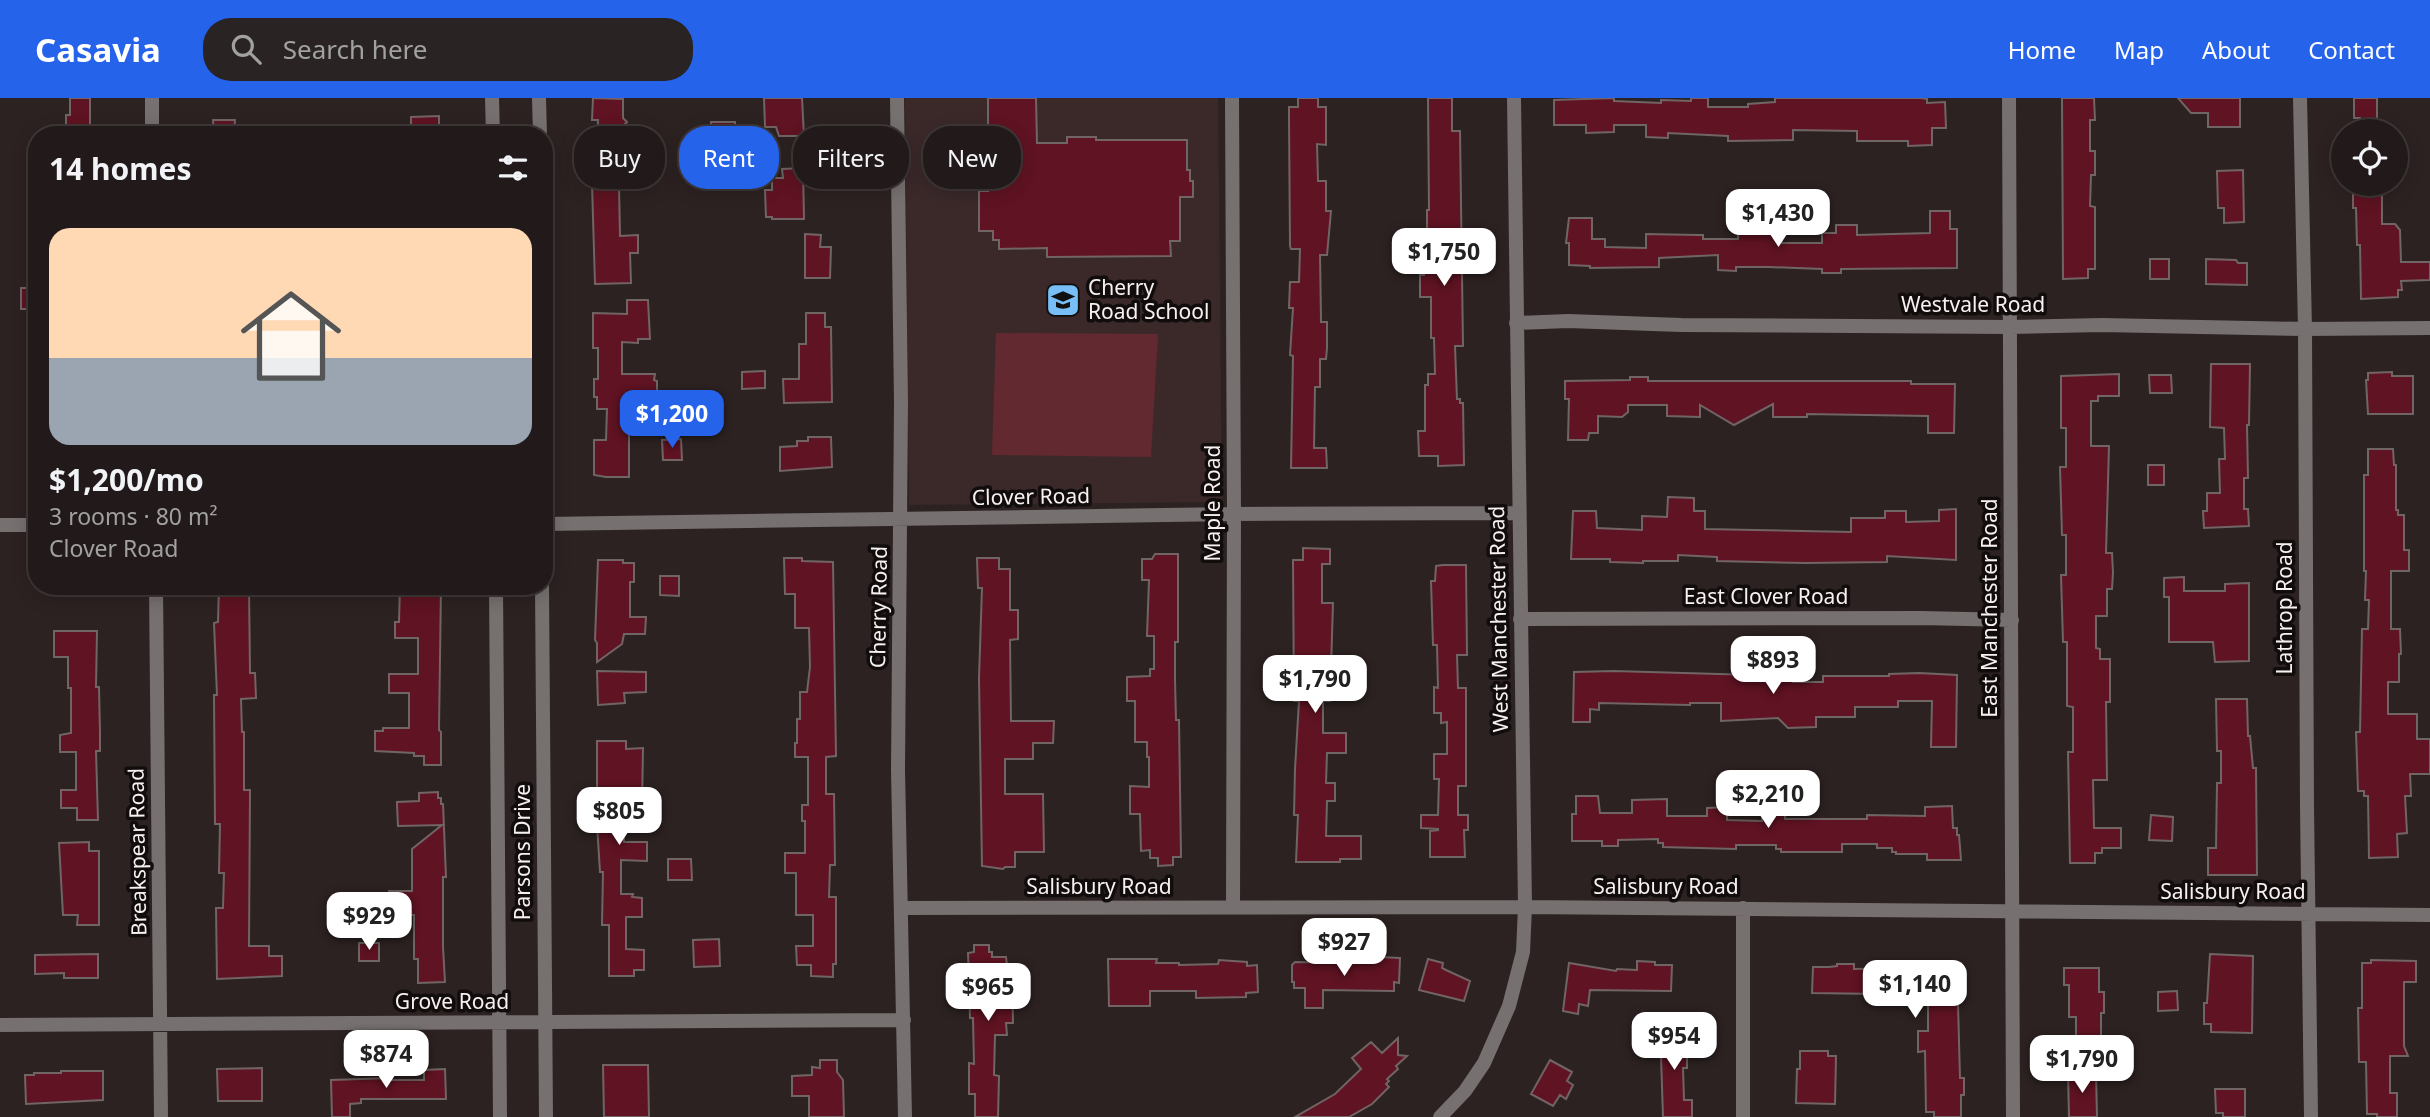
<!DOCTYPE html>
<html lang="en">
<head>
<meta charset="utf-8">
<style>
	body { margin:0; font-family:"Noto Sans",sans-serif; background:#2a2323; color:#f1f3f6; height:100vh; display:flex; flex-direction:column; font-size:26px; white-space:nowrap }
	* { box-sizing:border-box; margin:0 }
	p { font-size:23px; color:#a2a1a2 }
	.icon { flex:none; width:38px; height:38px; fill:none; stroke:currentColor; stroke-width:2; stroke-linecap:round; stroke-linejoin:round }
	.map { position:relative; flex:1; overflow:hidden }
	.panel { position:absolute; left:28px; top:28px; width:525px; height:469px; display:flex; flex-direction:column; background:#221a1a; border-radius:28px; box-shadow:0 4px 18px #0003,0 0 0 2px #3f3839 }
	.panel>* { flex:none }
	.hud { position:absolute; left:574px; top:28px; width:665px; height:63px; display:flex; gap:14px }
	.fabs { position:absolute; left:2331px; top:21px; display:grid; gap:14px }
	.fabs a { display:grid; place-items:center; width:77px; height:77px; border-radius:50%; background:#221a1a; box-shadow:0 4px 18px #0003,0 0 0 2px #3f3839; font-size:35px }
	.price { position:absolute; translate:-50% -60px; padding:0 16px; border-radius:14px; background:#fff; color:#222; font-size:23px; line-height:46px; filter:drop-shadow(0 2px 4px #0008) }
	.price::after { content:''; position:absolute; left:50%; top:42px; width:21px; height:16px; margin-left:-10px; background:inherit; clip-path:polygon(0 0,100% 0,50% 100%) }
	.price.current { background:#2563eb; color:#fff }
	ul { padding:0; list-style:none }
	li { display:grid; align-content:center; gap:14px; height:371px; padding:0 21px }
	li span { display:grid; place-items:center; height:217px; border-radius:21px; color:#555 }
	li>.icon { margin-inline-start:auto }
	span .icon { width:126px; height:126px; fill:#fffc; stroke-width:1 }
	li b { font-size:30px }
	h2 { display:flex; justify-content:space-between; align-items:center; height:84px; padding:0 21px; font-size:30px }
	.tag { padding:0 24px; border-radius:28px; background:#221a1a; box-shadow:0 4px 18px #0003,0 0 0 2px #3f3839; font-size:24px; line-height:63px }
	.tag.current { background:#2563eb; color:#fff }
	header { display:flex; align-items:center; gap:42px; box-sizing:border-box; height:98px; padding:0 35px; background:#2563eb; color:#fff }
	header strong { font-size:33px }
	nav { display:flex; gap:38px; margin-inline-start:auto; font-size:24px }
	.search { width:490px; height:63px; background:#2a2323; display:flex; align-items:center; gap:18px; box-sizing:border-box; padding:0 24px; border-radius:28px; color:#a2a1a2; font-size:26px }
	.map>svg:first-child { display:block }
</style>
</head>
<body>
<header>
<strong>Casavia</strong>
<div class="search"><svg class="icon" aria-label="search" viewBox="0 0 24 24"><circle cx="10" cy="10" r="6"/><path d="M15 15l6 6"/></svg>Search here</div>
<nav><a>Home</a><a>Map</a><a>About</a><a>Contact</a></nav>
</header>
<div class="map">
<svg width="2430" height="1019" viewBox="0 0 2430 1019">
	<rect width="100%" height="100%" fill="#2d2222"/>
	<path fill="#3b292a" d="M905,0H1218L1222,404L909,407Z"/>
	<path fill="#632930" d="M996,235L1158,236L1151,359L992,357Z"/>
	<path fill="#601322" stroke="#716464" stroke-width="2" d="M70,0H90V37H66V17H70Z
		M593,0L623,1V20L627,24L623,28L622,52L597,51L598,22H592Z
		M764,0H802L804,38H779L776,29H765Z
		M988,0H1036L1037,45H1067V39H1096V42H1187V72H1190V83H1193V99H1180V143H1170L1171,158L1047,159V150L999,151V142H993V133H979V93H988Z
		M1298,0H1318V9H1326V47L1317,46L1318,83H1326V113H1331L1327,157H1320L1321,221V224H1327V250L1326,261H1320V289H1315L1314,350H1326L1327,370H1291L1293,258L1290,257L1293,210H1289L1290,184H1299L1300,151H1291L1290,148L1289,19V9H1298Z
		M1428,0H1452V33H1460L1463,248H1455L1457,301H1460V305H1463L1464,367L1438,368V358H1419L1418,333H1425V287H1428V276H1435L1434,240H1431V199H1420V177H1424V155H1427V112H1429Z
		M1614,0V3L1661,5V2L1691,3V0H1708V9H1748V6L1775,4V0H1921L1927,1V5L1945,4L1946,30H1932V47L1908,48V43H1857V33L1793,32V42L1728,43V38L1668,35V40L1646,39V27H1614V34L1586,35V27H1554V2Z
		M2062,0H2094L2095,22H2090V53H2095V77H2091L2090,108L2095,109V171H2088V180L2063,181Z
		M2178,0H2240V29H2208V15H2191Z
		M2354,0H2377V33H2360V20H2354Z
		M439,18V37H411V19Z
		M213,22H235L234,37H214Z
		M711,24H735V49H727L728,82L710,83V65H712Z
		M630,67V86L619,87L620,138L638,137V155H630L631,185L595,186L592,86H611V68Z
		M803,70L804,121H772V119H766L765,92H772V80H783L782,71Z
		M2243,72L2244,124L2224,125V110H2218L2217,73Z
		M2356,86H2382V126H2395L2400,132L2401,164H2430V182L2401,183L2402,192H2398V199L2361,201L2360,147H2357L2356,110H2353V91H2356Z
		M1930,113H1950V131H1957V170L1841,171V175H1822V171L1769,169H1736V173L1718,172V157L1659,160V169L1590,170V168L1569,167V145H1566L1569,120H1592V141H1605V149L1646,150V136L1698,137H1703V141H1738V135H1753L1782,136V145H1822V135H1836V127H1857V137L1930,135Z
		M805,136L821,137L820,149H831L830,180H805Z
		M2150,161H2169V181H2150Z
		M2206,161L2236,162L2238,165H2247V187L2206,186Z
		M21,190H37V211H21Z
		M627,202H648L650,241H638V245L622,244V276H655L654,282L657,283V320L629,321V379H606L594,377V342H606L607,311H597V299H594V281H598V250H593V215L627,216Z
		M806,215H825V229H831L832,304L784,305L783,281H799V246H806Z
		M2211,266H2250L2249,327H2247L2248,380H2244V411H2248L2249,428L2204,430L2203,413H2207V395H2220L2219,361H2225L2224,330L2210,329Z
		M765,273V290L742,291V274Z
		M2392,274V278H2413V316H2368L2366,282H2368V275Z
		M2119,276V298H2098V303H2091V348H2109L2106,455H2112L2113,475L2112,491H2107V518H2096V550L2100,551V561H2110V604H2106L2107,682H2093L2094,730H2121V750H2102V755H2095V765H2070L2068,654H2073V609L2067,608V544H2063L2061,477H2066V437H2062L2060,369H2066V330H2061V278Z
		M2149,277H2171L2172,295H2150Z
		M1630,279H1648V283H1911V286H1955L1954,335H1928V318L1807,316V319H1773V306L1734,327L1700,307V319L1667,318V307H1628V314L1622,319L1598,318V335H1589L1588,342H1568L1569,301H1565V283L1630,282Z
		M808,339H831L832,369L780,373V349L797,348V343H808Z
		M681,341L682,362H663L662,342Z
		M2368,351H2393L2394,367H2396V412H2398V417H2404V452H2409V473H2391V531H2400L2401,556H2399V584H2388V616H2417V641H2430V676H2410L2411,698H2405L2407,735L2397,736L2398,759L2369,760L2368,698H2364V693H2358L2356,634H2360L2362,531H2368L2369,502H2365L2366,473H2364V377H2368Z
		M2148,367H2164V387H2148Z
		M1668,399L1694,400V413H1705V431L1851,434V420H1885V413H1906V424L1939,423V412L1956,411V462L1887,458V464L1805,465L1717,463V459L1678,457V463H1643V465L1610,464V461H1571L1573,413H1596L1597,430L1642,432V418L1667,419Z
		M1303,450L1330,451V466H1322V505H1333L1330,603H1323V635H1346V655H1327L1326,685H1335V703H1327L1326,738H1361V761H1340V764H1296L1298,717H1294L1295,671L1299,603H1294L1293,462H1303Z
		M1155,456H1178V544H1175V582L1176,622H1179L1181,759H1173V767L1158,768V760H1150V752L1141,753L1140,716H1130V688L1149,689V659H1147V644H1135V603H1127V579L1150,578V571H1154V538H1147L1149,482H1142V461H1152Z
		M784,460H802V463L833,464L836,658L826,659V696H834L835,767H830L829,799H836V866H833V879L811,878V867H797L796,848H813V817H796V775H785V755H805V723H802V707H808V659H795V645H797V621H800V594H807L810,569L809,530H795V496H785Z
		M977,460H999V471H1010V512H1018V541L1010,542L1011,623H1054L1053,645H1033V661H1005V696H1043L1044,754H1015V769H1005L1003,771L982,768L979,580L982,490H978Z
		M598,462H623V465H634V484H630V519H646L645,536H624L622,546L597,564V545L595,542Z
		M1443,467H1466L1467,557H1457L1458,590H1466V688H1458V717H1468V732H1464L1465,759H1430V733L1438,732V731L1421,730V717H1438L1439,681H1434V656H1447V624L1441,625V615H1434V589L1438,590L1437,547H1433L1431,483H1435L1436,468Z
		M660,478H679V498L660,497Z
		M2184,479V493H2225V486L2249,485V563L2215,564L2213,544H2169V499H2164V480Z
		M219,488H249L250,575H255L256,600L241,601L242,634H244V692H250L249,848H269V858H282V878L217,881L216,810H223L224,775H219L220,726H215L214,597H217L214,525L218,524Z
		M400,488H441L439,632L441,634V667H424V658H414V655L375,653V633H383V630H409V595H389V576H418V540H395V524H399Z
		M54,533H97L96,589H99L100,635V653H96L98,722H77V710H61V692H76V654H60V637L71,635V590H68V559H54Z
		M597,573L646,574V594L624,595L625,605L598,607Z
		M1614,573L1793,578V584H1823V578H1889V576L1919,575L1957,577L1956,649H1931L1932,603H1898V609H1855V619H1816V629L1788,630L1778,620L1721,623V605H1690V607L1599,605V612L1590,611V624H1573L1574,574Z
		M2216,601H2247L2248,638H2250L2253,670H2256L2257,777H2208V750H2216L2217,685H2221V653H2217Z
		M597,643H626V651L643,650L642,708L624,709V744H647V763L621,762V796H633L632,799L642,800V819H626V851L644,852V872H634V878H609V827H602L603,774H600L597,726Z
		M438,694V700H441V706H443L446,779H443V849L445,884L418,885V861H414V817H389V793H412V751L442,727L398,728L397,706V704L419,703V695Z
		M1576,698H1598L1600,715H1632V702L1667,701V718H1707V710L1727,709V722L1762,723V714H1785V721H1867V717L1925,718V709L1952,708L1953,730H1957V737H1959L1961,762H1927V756H1896V754H1892V750H1877V746H1842V754H1781V751H1776V747H1736V751L1663,749V745H1658V741L1618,742V748H1602V743H1572V716H1576Z
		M2151,717L2173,719L2172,743L2149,742Z
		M89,744V753H99V827H77L78,817H63L59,745Z
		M668,761H691L692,782H668Z
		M719,841L720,868L694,869L693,842Z
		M359,845H379V863H359Z
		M974,847H989V854H992V859H1006L1007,867H1012L1013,925H1006L1007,937H995L994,977L999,978L998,1019H975V996H969V965L974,966L973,920H970L968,855L974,854Z
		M98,856V880H64V875L35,876V857Z
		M2210,856L2253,858L2252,935L2211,934V926H2204V905H2207Z
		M1379,859L1400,860L1399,885L1394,884V893L1323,892V910H1305V890H1294V884H1292V867L1295,864L1370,865V862H1379Z
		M1108,861H1157L1156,865H1179V867L1218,866L1219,862L1247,864V868L1257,867L1258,894L1246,895V899L1196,900V893H1150V908H1109Z
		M1428,861L1443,865L1442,870L1446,872L1470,883L1464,903L1419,892Z
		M2371,862L2416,863V884H2404V948L2408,958H2390V995H2397V1019H2377V1016H2367L2366,964H2359L2358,910H2362V865H2371Z
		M1637,863L1655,864V867H1672L1671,893L1590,892L1588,908L1579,906L1578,916L1563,913L1569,865L1616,873L1617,871L1637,872Z
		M1837,866H1854V871L1957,869L1960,980H1964V997H1961V1019H1934V1014H1926L1925,953L1918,954V933H1928V899H1880V896L1812,895L1813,869H1829L1837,868Z
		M2064,870H2099V894H2104V915H2101V940H2076V919H2069V887H2064Z
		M2177,893L2178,912L2158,913V894Z
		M1660,927H1681V939H1687V970H1683L1684,1002H1692V1019H1663Z
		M1398,940V957L1407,958L1396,968L1398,971L1387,981L1389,983L1386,986L1389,989L1372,1006L1349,1019H1295L1335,996L1361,971L1352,960L1371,944L1382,955Z
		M1800,953H1828V958H1836L1835,1006L1796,1005L1797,971H1800Z
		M820,962H837V974L843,982L844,1019H809V998H792V978L812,977V969L820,970Z
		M1550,962L1572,974L1567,983L1573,987L1566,1001L1560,997L1553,1008L1531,996Z
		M603,967H648L649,1019H604Z
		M262,970V1003H218L217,971Z
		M445,971L446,1001H361V1005L350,1006V1019H332L331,982L391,980V982H424V972Z
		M61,973H103V1002L26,1006L25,977H34V975H61Z
		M2068,975H2096L2097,1019H2069Z
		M2215,991H2245V1019H2223V1015H2216Z"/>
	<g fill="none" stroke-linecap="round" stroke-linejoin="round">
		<path stroke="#767070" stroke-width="14" d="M152,0V37
			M492,0L493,37
			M539,0L540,37
			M897,0L901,304L898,672L905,1019
			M1232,0L1234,416L1233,809
			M2009,0L2013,1019
			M2300,0L2305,231L2307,709L2311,1019
			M1516,225L1568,223L1681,227L2010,229L2102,227L2305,231L2430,230
			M544,426L1234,416L1519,415
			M0,427H37
			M156,488L161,1019
			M496,488L500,1019
			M542,488L546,1019
			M1520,521L1921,520L2012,522
			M901,810L1525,809L2430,817
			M0,927L904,922
			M1440,1019L1465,993L1484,965L1509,908L1523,854L1525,809L1514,0
			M1743,1019V810"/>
	</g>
	<defs>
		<g id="school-square" transform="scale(1.75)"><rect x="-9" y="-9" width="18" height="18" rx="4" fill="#78bff7" stroke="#120d0d"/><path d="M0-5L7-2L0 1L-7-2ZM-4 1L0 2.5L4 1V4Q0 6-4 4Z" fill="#111"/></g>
	</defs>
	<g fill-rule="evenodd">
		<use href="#school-square" x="1063" y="202"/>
	</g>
	<g text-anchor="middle" stroke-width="7" stroke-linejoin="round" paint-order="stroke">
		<g font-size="21" fill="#f9f1f1" stroke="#120d0d" text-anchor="start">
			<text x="1088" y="197">Cherry<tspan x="1088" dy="24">Road School</tspan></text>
		</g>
		<g font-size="21" fill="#f9f1f1" stroke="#120d0d">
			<text x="1973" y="214">Westvale Road</text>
			<text transform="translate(1031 399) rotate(-1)" y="7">Clover Road</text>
			<text transform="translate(1213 405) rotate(-90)" y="7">Maple Road</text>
			<text x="1766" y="506">East Clover Road</text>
			<text transform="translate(879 509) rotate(-89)" y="7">Cherry Road</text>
			<text transform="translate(1990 510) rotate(-90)" y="7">East Manchester Road</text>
			<text transform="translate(2285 510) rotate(-90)" y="7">Lathrop Road</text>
			<text transform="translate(1499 521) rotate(-91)" y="7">West Manchester Road</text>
			<text transform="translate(138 754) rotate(-91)" y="7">Breakspear Road</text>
			<text transform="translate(523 754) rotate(-90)" y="7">Parsons Drive</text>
			<text x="1099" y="796">Salisbury Road</text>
			<text x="1666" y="796">Salisbury Road</text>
			<text x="2233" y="801">Salisbury Road</text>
			<text x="452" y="911">Grove Road</text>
		</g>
	</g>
</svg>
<div class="fabs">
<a><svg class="icon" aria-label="locate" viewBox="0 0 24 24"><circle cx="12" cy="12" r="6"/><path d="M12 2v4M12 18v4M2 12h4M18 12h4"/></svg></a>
</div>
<b class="price" style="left:1778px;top:151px">$1,430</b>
<b class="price" style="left:1444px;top:190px">$1,750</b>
<b class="price current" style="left:672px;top:352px">$1,200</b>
<b class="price" style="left:1773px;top:598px">$893</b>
<b class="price" style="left:1315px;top:617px">$1,790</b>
<b class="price" style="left:1768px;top:732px">$2,210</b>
<b class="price" style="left:619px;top:749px">$805</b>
<b class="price" style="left:369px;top:854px">$929</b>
<b class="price" style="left:1344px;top:880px">$927</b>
<b class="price" style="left:1915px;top:922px">$1,140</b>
<b class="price" style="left:988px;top:925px">$965</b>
<b class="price" style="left:1674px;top:974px">$954</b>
<b class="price" style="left:386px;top:992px">$874</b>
<b class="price" style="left:2082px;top:997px">$1,790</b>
<div class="hud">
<a class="tag">Buy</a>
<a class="tag current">Rent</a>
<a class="tag">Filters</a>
<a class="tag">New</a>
</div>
<section class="panel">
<h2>14 homes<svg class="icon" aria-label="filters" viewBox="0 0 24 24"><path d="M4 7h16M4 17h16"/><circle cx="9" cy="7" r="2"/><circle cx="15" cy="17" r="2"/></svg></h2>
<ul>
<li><span style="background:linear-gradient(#ffd9b3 60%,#9aa5b1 0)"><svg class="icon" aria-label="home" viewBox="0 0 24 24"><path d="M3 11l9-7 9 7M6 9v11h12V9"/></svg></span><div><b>$1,200/mo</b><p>3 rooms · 80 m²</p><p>Clover Road</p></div></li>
</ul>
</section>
</div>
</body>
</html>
